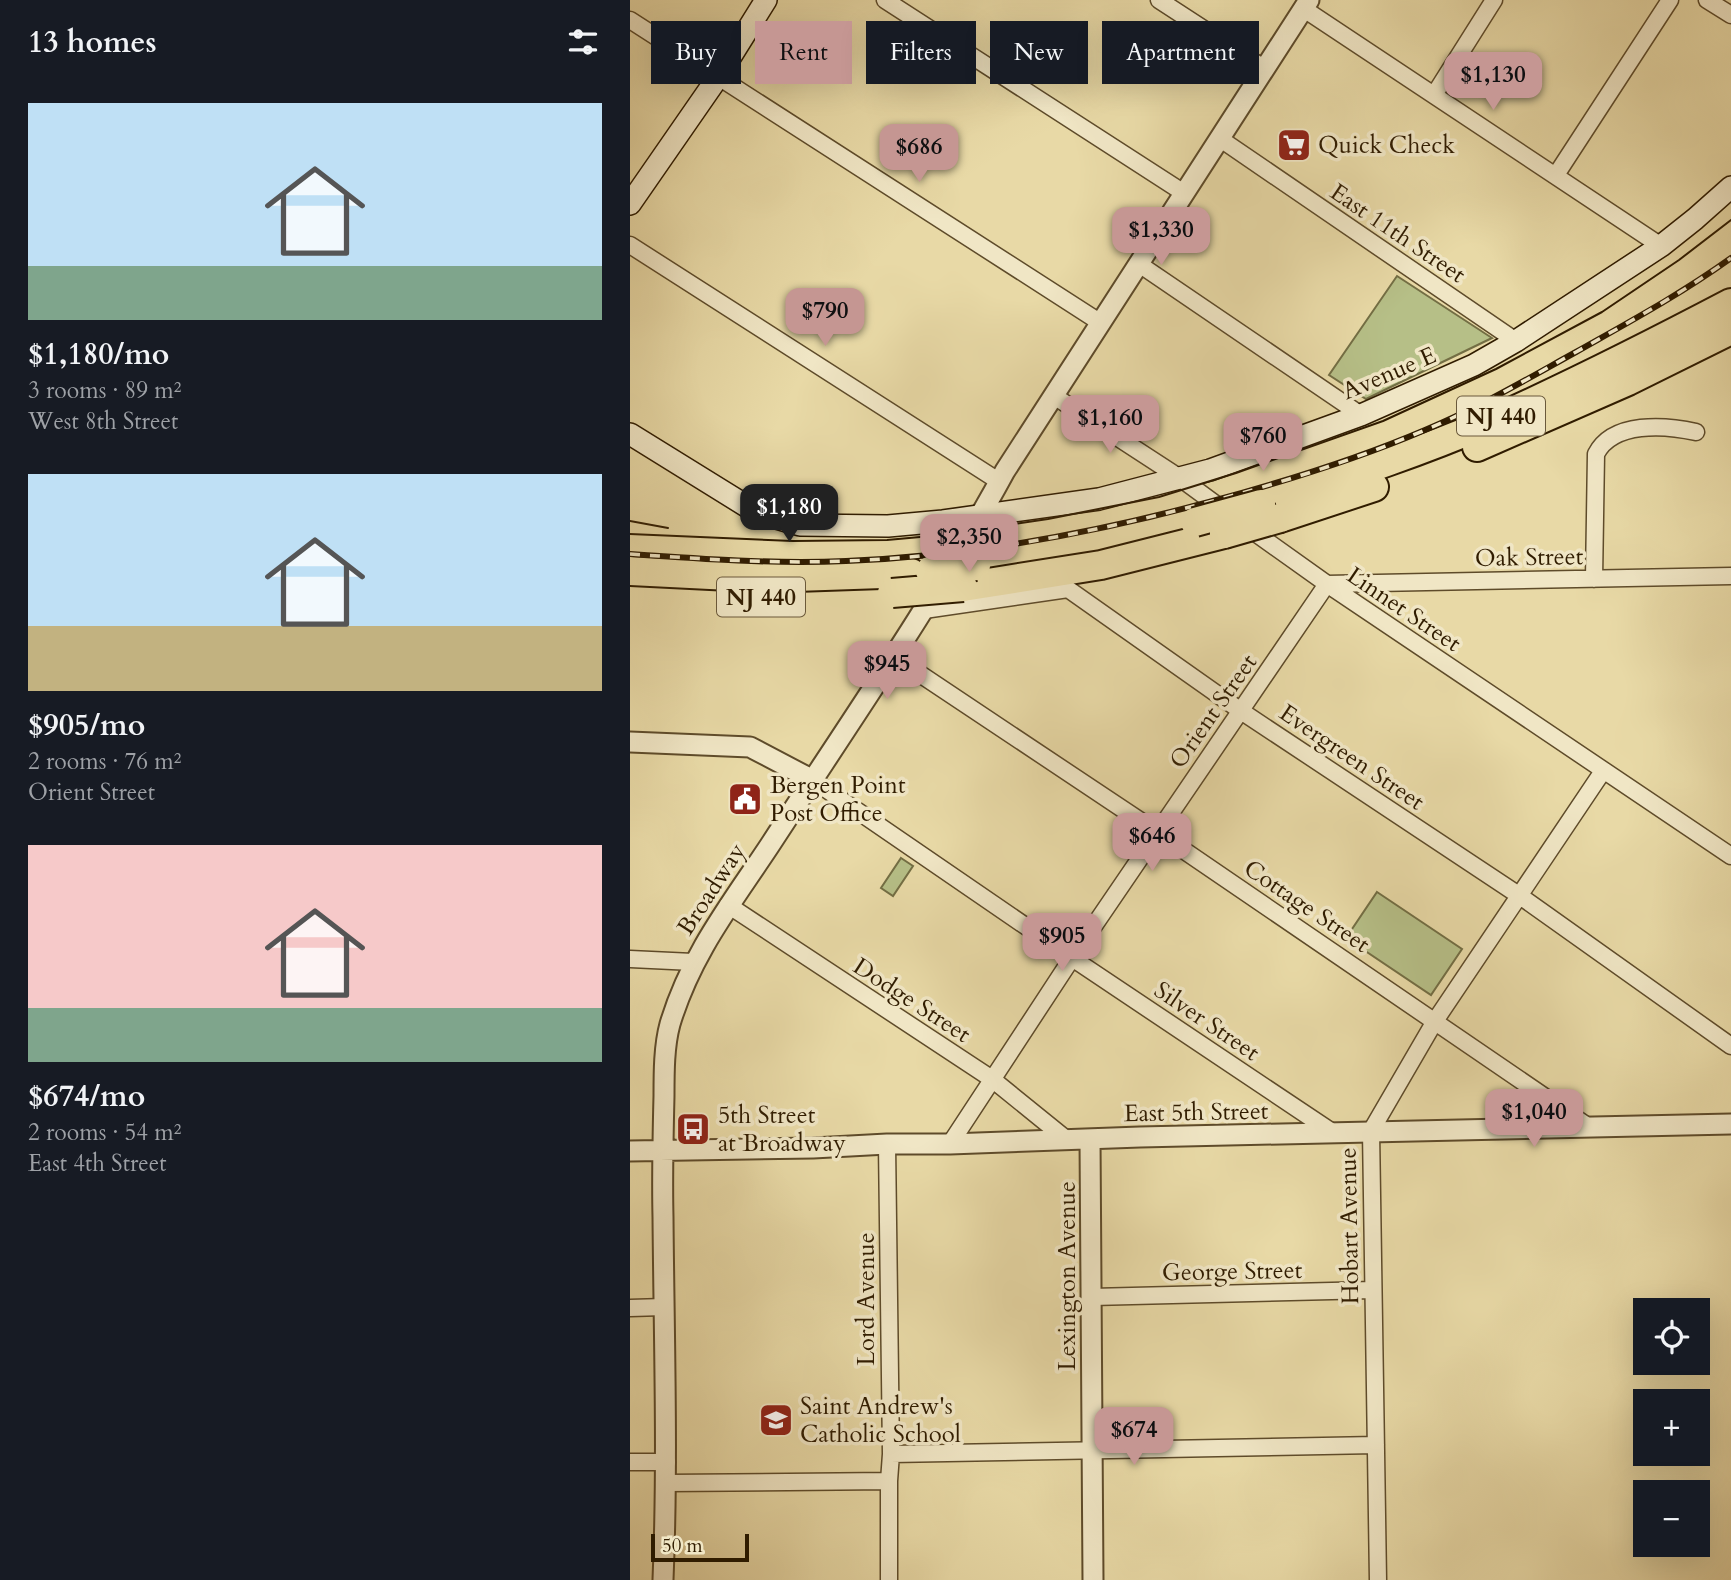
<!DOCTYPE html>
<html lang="en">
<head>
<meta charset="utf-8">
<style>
	body { margin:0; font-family:Cardo,serif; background:#20242c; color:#f1f3f6; height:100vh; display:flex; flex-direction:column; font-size:26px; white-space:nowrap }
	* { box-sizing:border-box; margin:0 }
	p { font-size:23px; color:#9ea1a6 }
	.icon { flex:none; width:38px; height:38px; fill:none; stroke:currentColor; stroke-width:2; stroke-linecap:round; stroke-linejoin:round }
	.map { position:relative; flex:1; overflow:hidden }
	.sheet { display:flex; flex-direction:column; background:#171b24; width:630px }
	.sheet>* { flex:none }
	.banner { position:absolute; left:21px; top:21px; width:665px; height:63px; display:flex; gap:14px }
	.fabs { position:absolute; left:1003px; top:1298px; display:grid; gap:14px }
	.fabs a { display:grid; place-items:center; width:77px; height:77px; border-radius:0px; background:#171b24; box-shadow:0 7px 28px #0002; font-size:35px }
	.scale { position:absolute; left:21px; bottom:18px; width:98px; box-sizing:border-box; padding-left:7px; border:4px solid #301c00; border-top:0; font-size:19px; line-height:24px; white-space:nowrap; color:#301c00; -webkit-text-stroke:5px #f0e6c5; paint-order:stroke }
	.price { position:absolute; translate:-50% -60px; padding:0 16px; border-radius:14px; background:#c59692; color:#111; font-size:23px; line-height:46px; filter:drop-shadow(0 2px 4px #0008) }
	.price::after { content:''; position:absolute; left:50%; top:42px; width:21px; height:16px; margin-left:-10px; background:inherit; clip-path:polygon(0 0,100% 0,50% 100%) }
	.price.selected { background:#222; color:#fff }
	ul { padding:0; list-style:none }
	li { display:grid; align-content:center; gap:14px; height:371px; padding:0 28px }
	li span { display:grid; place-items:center; height:217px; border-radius:0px; color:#555 }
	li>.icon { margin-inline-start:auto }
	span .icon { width:126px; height:126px; fill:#fffc; stroke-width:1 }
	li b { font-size:30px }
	h2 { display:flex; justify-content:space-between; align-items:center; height:84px; padding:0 28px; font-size:30px }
	.pill { padding:0 24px; border-radius:0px; background:#171b24; box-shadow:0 7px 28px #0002; font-size:24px; line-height:63px }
	.pill.selected { background:#c59692; color:#111 }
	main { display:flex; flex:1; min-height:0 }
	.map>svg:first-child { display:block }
</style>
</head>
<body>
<main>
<section class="sheet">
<h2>13 homes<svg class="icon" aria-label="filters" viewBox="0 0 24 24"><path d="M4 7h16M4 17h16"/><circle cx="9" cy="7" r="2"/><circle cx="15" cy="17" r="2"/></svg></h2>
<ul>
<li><span style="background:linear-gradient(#bfe0f5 75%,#7fa58c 0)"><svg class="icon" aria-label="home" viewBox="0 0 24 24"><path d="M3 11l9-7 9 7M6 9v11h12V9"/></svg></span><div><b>$1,180/mo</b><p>3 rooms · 89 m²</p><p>West 8th Street</p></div></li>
<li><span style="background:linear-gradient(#bfe0f5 70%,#c2b280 0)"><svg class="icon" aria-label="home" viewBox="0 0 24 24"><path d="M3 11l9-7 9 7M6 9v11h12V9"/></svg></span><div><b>$905/mo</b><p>2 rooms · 76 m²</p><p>Orient Street</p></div></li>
<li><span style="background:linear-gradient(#f6c9c9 75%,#7fa58c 0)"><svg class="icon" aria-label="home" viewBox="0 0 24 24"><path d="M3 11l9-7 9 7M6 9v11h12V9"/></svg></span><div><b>$674/mo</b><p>2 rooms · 54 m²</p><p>East 4th Street</p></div></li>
</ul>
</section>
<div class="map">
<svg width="1101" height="1580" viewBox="0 0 1101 1580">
	<rect width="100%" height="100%" fill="#e8d9a6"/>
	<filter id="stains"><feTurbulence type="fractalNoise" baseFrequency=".00286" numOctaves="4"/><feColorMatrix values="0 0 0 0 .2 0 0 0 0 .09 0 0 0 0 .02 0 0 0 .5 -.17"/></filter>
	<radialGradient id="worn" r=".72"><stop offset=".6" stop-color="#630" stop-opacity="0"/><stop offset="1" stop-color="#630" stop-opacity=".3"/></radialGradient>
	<path fill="#b6bf87" stroke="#736e44" stroke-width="2" d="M767,276L862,338L736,399L699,375Z
		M271,858L283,866L263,896L251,888Z
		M747,892L832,949L801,995L716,938Z"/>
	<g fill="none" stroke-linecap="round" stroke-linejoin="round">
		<g stroke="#5e4b2a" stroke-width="19">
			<path id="minor" d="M255,0L554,193
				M529,0L635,69
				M1077,0L1101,15
				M674,9L1031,246
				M0,20L471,323
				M804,95L864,0
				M589,138L886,341
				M926,175L1040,0
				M0,245L370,482
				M509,264L731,415
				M424,396L550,478L599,514
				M617,527L697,584L1101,856
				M964,579L966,454C983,421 1035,425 1066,432
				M294,610L438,589L611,711L890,896L1101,1046
				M263,656L527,832L959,1127
				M181,779L442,958L705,1134
				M98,905L362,1079L436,1139
				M0,959L63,962
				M257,1144L261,1454L259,1481V1580
				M320,1144L442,958L697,584L1101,576
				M462,1297L743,1290
				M0,1308L34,1307
				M261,1454L746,1445
				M0,1462H37
				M37,1483L259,1481
				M748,1580L741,1131L805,1021L973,771"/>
		</g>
		<g stroke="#5e4b2a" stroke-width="23">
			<path id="tertiary" d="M0,742L120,747L181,779
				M460,1139L463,1580
				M0,1151L183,1148L257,1144H320L510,1137L1101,1124
				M33,1580C38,1459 34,1338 33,1217C32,1176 33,1136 34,1096C34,1072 34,1046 40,1024C61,954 101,904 140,845C220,722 305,600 375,471L679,0"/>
		</g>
		<g stroke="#301c00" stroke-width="24">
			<path id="secondary" d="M0,204L88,77L136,0
				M0,434L126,512L170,525L258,526L313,521L469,499L580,470L731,415L844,365L886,341L1031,246L1065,219L1101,187"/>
		</g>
		<g stroke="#301c00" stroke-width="32">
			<path id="motorway" d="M847,447L998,381L1101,330
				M631,504C707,479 783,455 857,423C940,386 1021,345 1101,303
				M650,518L744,487
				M0,571L137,578L281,573
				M333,587L471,565L594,534"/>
		</g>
		<use href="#minor" stroke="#f0e6c5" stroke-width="16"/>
		<use href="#tertiary" stroke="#f0e6c5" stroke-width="19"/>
		<use href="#secondary" stroke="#f0e6c5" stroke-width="21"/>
		<use href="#motorway" stroke="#e8d9a6" stroke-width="28"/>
		<path stroke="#301c00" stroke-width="2" d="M0,521L38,528
			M0,534L163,541L257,540L312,535L418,519L529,497L606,473L753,421L866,369L972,312L1049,260L1101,220"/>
		<g stroke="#301c00" stroke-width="6">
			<path id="rail" d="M0,554C72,559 144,564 216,561C340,556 460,534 579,502C653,482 725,460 795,430C848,408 897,379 946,352C999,322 1051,294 1101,258"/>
		</g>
		<use href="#rail" stroke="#f0e6c5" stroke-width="3.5" stroke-dasharray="10" stroke-linecap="butt"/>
		<g stroke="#301c00" stroke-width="32" stroke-linecap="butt">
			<path id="motorway-bridge" d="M565,522L631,504
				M594,534L650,518
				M300,571L346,566
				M262,593L333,587"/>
		</g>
		<use href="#motorway-bridge" stroke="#e8d9a6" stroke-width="28"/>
	</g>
	<defs>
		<g id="supermarket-square" transform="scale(1.75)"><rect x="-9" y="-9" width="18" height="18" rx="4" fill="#8f2418" stroke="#f0e6c5"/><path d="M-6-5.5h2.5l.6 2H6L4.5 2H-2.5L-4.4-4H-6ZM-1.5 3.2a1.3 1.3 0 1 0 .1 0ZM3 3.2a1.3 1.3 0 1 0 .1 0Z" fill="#fff"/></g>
		<g id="civic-square" transform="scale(1.75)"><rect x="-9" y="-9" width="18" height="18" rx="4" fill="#8f2418" stroke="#f0e6c5"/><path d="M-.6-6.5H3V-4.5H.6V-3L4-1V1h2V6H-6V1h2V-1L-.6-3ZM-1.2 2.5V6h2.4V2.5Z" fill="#fff"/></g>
		<g id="bus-square" transform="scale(1.75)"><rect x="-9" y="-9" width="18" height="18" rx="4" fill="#8f2418" stroke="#f0e6c5"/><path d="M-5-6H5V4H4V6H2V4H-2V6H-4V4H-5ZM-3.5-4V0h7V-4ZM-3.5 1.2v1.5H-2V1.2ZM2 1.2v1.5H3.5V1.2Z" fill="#fff"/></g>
		<g id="school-square" transform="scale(1.75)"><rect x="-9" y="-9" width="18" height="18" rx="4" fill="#8f2418" stroke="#f0e6c5"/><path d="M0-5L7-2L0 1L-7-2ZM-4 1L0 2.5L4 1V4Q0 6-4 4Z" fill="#fff"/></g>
	</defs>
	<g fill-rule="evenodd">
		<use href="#supermarket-square" x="664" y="145"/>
		<use href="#civic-square" x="115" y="799"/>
		<use href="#bus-square" x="63" y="1129"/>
		<use href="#school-square" x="146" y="1420"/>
	</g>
	<g text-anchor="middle" stroke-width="7" stroke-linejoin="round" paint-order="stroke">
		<g fill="#f0e6c5" stroke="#6a593b" stroke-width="2">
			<rect x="827" y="396.5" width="88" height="39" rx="5"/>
			<rect x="87" y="577.5" width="88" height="39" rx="5"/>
		</g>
		<g font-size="23" font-weight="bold" fill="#301c00">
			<text x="871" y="424">NJ 440</text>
			<text x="131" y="605">NJ 440</text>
		</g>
		<g font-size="24" fill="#301c00" stroke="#f0e6c5" text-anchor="start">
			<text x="688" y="153">Quick Check</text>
			<text x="140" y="793">Bergen Point<tspan x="140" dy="28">Post Office</tspan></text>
			<text x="88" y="1123">5th Street<tspan x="88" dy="28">at Broadway</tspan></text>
			<text x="170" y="1414">Saint Andrew's<tspan x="170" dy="28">Catholic School</tspan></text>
		</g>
		<g font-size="24" fill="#301c00" stroke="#f0e6c5">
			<text transform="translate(768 233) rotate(34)" y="8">East 11th Street</text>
			<text transform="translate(759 373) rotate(-23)" y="8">Avenue E</text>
			<text transform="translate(899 557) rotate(-1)" y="8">Oak Street</text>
			<text transform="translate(774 609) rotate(34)" y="8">Linnet Street</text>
			<text transform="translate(583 711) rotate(-55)" y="8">Orient Street</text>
			<text transform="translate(722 757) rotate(34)" y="8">Evergreen Street</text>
			<text transform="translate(81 889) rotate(-57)" y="8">Broadway</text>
			<text transform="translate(677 906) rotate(34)" y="8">Cottage Street</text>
			<text transform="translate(282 1000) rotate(33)" y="8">Dodge Street</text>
			<text transform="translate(577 1021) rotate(34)" y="8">Silver Street</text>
			<text transform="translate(566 1112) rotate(-1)" y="8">East 5th Street</text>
			<text transform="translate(719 1226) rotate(-91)" y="8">Hobart Avenue</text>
			<text transform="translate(602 1271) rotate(-1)" y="8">George Street</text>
			<text transform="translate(437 1276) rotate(-90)" y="8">Lexington Avenue</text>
			<text transform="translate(236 1299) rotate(-90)" y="8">Lord Avenue</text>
		</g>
	</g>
	<rect width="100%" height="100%" filter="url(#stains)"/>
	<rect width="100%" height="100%" fill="url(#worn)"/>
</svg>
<div class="fabs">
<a><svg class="icon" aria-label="locate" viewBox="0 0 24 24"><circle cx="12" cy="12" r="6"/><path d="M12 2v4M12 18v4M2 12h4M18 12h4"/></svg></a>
<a>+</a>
<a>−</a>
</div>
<div class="scale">50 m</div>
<b class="price" style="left:863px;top:112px">$1,130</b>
<b class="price" style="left:289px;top:184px">$686</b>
<b class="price" style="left:531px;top:267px">$1,330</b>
<b class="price" style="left:195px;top:348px">$790</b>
<b class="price" style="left:480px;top:455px">$1,160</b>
<b class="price" style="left:633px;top:473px">$760</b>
<b class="price selected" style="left:159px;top:544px">$1,180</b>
<b class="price" style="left:339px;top:574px">$2,350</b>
<b class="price" style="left:257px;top:701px">$945</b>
<b class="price" style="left:522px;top:873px">$646</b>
<b class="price" style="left:432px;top:973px">$905</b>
<b class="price" style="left:904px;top:1149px">$1,040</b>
<b class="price" style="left:504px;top:1467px">$674</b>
<div class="banner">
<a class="pill">Buy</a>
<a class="pill selected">Rent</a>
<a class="pill">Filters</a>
<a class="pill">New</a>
<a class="pill">Apartment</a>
</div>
</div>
</main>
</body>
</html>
